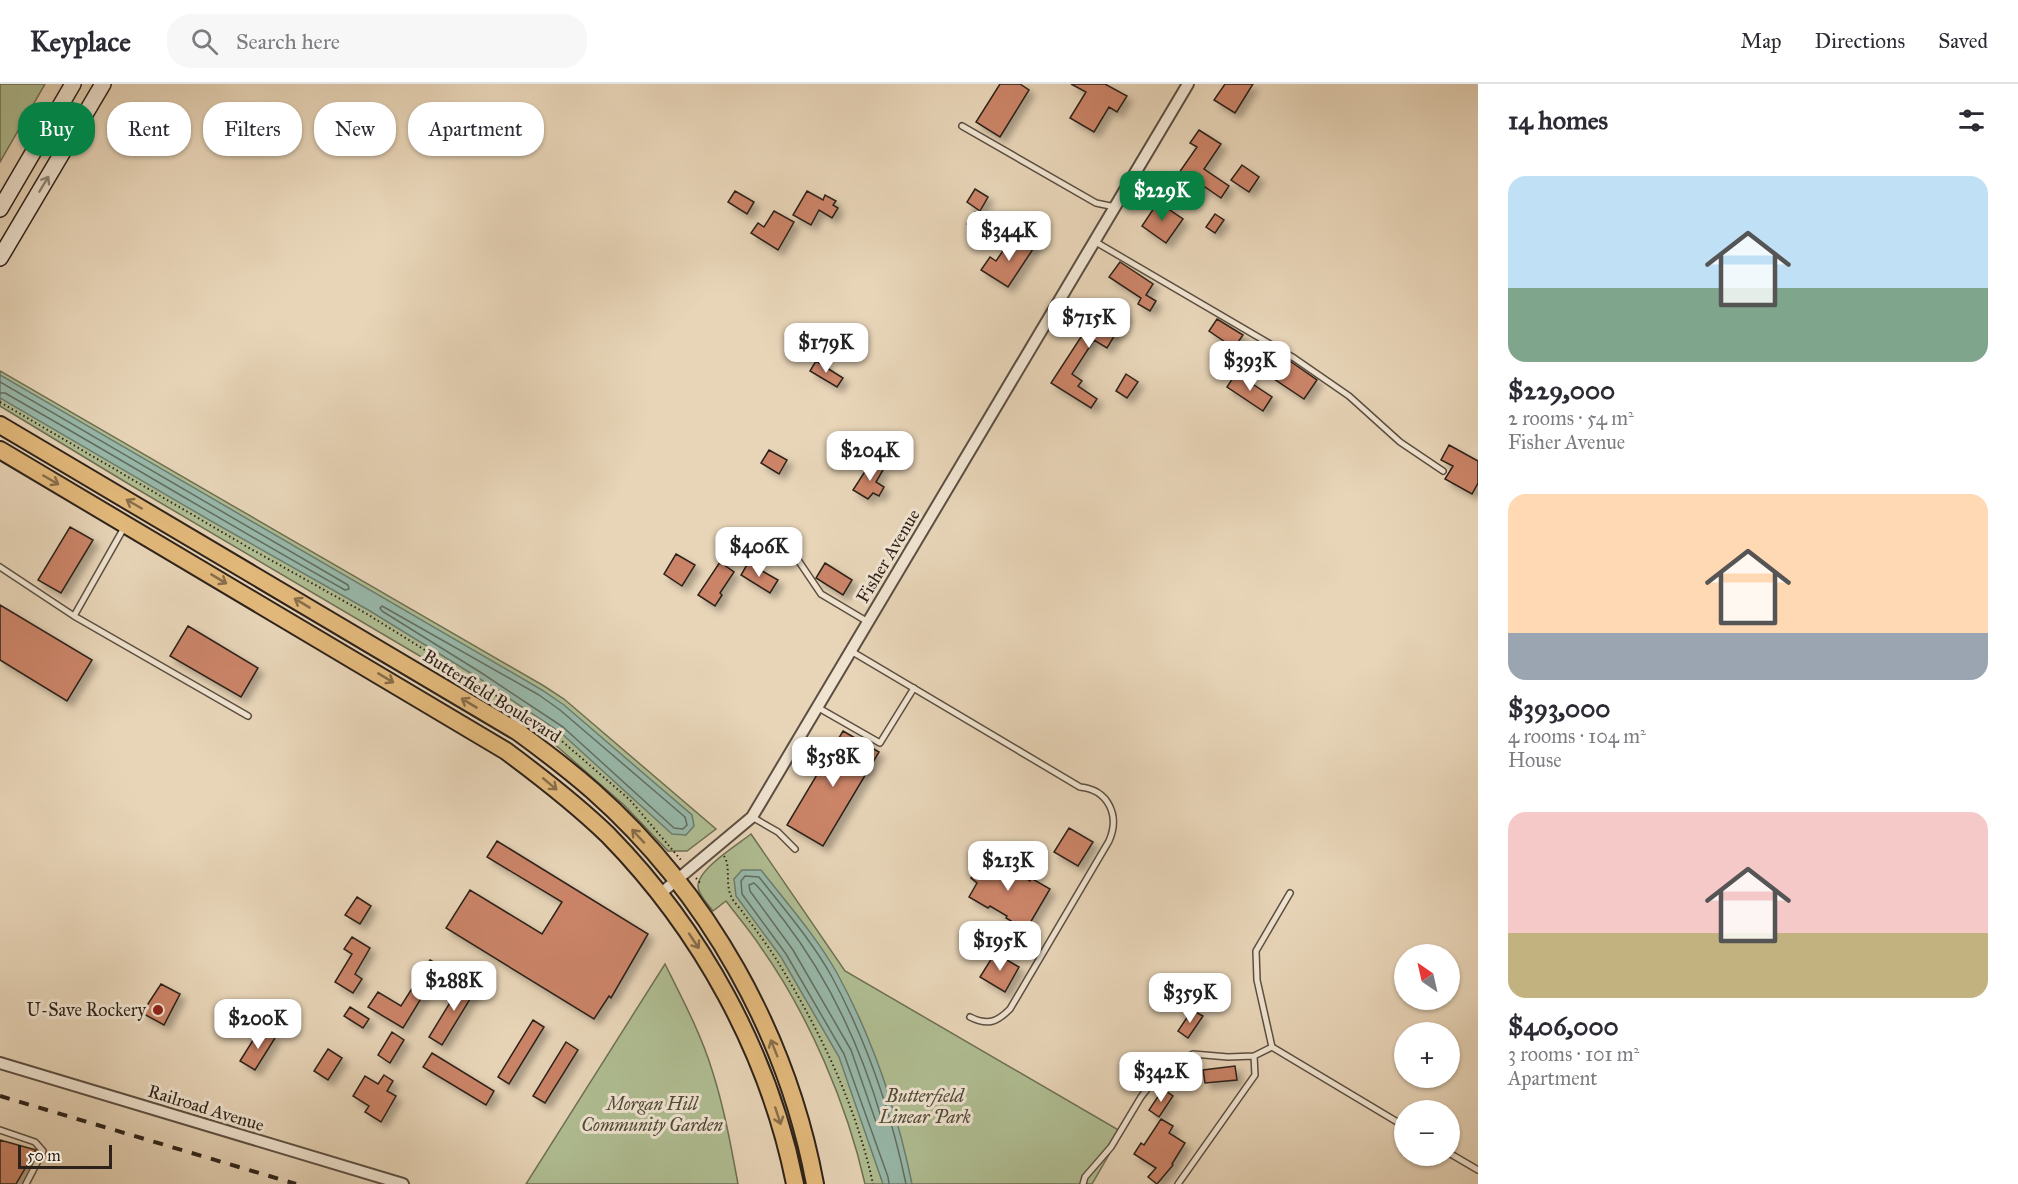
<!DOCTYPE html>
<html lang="en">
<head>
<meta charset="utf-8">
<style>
	body { margin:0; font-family:"IM FELL Great Primer",serif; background:#f7f7f7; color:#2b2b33; height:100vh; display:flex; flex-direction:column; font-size:22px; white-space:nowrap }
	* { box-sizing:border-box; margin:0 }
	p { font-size:20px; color:#7c7c81 }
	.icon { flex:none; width:33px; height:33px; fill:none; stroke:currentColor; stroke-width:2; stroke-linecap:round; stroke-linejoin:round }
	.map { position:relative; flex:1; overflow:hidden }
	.side { display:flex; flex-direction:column; background:#fff; width:540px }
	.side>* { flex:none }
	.guide { position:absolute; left:18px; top:18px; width:570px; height:54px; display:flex; gap:12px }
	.needle { width:39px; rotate:326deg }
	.controls { position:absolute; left:1394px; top:860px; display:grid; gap:12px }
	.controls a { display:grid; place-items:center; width:66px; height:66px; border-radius:50%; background:#fff; box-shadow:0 2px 4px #0004; font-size:30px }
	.scale { position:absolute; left:18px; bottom:15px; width:94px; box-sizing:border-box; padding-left:6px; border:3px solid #2d221a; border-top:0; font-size:16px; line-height:21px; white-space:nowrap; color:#2d221a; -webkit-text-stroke:4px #f0e4d1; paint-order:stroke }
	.price { position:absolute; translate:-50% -51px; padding:0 14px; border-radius:12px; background:#fff; color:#222; font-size:20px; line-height:39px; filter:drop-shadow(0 2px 3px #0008) }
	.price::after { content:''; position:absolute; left:50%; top:36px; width:18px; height:14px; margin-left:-9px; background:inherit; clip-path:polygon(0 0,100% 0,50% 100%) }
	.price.current { background:#0b8043; color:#fff }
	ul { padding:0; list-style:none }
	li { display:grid; align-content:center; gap:12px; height:318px; padding:0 30px }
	li span { display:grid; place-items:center; height:186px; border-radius:18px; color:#555 }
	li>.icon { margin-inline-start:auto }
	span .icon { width:108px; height:108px; fill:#fffc; stroke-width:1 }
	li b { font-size:26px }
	h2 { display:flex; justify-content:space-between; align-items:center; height:72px; padding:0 30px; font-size:26px }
	.tag { padding:0 21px; border-radius:24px; background:#fff; box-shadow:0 2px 4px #0004; font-size:21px; line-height:54px }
	.tag.current { background:#0b8043; color:#fff }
	header { display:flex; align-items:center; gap:36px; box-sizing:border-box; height:84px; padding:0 30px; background:#fff; border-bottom:2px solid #e1e1e2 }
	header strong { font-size:28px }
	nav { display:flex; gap:33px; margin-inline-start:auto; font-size:21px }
	.search { width:420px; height:54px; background:#f7f7f7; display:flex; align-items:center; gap:15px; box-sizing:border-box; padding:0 21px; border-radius:24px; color:#7c7c81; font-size:22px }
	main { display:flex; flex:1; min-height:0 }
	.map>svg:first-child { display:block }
</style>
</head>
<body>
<header>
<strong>Keyplace</strong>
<div class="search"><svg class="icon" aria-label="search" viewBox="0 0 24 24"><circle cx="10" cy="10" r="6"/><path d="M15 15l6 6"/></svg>Search here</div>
<nav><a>Map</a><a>Directions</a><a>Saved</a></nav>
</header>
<main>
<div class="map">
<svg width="1478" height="1100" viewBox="0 0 1478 1100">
	<defs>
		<filter id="shadow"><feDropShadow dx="5.5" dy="5.5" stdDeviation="3" flood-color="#0004"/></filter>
	</defs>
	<rect width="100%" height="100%" fill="#e8d5b8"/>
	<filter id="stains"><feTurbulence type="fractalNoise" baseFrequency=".00333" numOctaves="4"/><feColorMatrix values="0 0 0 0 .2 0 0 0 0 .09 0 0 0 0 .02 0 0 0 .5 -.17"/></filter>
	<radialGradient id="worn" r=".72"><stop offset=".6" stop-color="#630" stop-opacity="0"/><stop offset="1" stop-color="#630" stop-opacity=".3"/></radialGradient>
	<path fill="#b0be93" stroke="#6e7056" stroke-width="1.5" d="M0,0H45L0,78Z
		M0,287L544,602L564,615L716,745L687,767H668L624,721L552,658L469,601L132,402L0,322Z
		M751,750L845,887L1122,1048L1092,1100H865C847,1020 809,932 762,865C751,848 738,833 726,817L713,827C708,820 698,811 698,802C698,785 737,761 751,750Z
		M665,880C682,914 701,950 712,986C724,1023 731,1062 738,1100H526Z"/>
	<path fill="#98b9ab" stroke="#6d7d71" stroke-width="1.5" d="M0,291L542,606L564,621L692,731L694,742L686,751L672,750L560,648L477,593L370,527L211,437L0,314Z
		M742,786H761C787,819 816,852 837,889C873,955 897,1027 912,1100H883L839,973L781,873L736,812L734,795Z"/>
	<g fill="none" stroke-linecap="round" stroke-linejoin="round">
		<path stroke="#626e62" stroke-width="1.5" d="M0,298L348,501L349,505L345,506C231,442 119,374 5,309H0
			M382,522L539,611L560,626L685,733L687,741L683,745L674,744L563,643L480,588L382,527L380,524Z
			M754,799C765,809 773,823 783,835C829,895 861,963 882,1036L881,1039L876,1038L851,966L793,866L750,807L749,801Z
			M889,1100L888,1093L844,970L786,870L742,810L741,797L745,792L759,793C784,825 812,857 832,893C867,958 891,1028 906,1100"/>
	</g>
	<path fill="#cb8467" stroke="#2d221a" stroke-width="1.5" filter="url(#shadow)" d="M1000,0H1020L1029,6L1000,53L976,38Z
		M1071,0H1105L1127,12L1117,28L1109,23L1094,48L1070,34L1086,8Z
		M1225,0H1253L1235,29L1214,16Z
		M1199,46L1221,60L1204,85L1229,102L1221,114L1205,103L1199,112L1174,96L1197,63L1190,59Z
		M1242,81L1259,93L1249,108L1231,96Z
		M975,105L988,113L980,127L967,118Z
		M735,107L754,118L747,130L728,118Z
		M807,107L823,116L825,111L836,117L833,121L838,124L832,134L819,126L811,141L793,131Z
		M1158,118L1183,135L1166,159L1142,142Z
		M774,127L794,138L778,166L751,149L758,139L764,143Z
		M975,128L989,137L981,149L967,140Z
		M1215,130L1224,136L1215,149L1206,143Z
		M1021,153L1035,162L1008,203L981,186L990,173L996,177L1007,161L1013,165Z
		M1120,178L1153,200L1146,211L1156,217L1150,227L1138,220L1141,214L1109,193Z
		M1103,216L1127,231L1107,264L1094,256L1072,290L1082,297L1078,302L1097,315L1091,324L1051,299L1083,250L1080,248L1093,226L1096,228Z
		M1217,235L1243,251L1234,264L1209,247Z
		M1287,275L1317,296L1304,315L1274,295Z
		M816,277L843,294L837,303L810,287Z
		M1236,289L1272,313L1263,327L1227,303Z
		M1126,290L1138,298L1127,314L1116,307Z
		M1449,361L1478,377V399L1472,410L1445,395L1453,382L1441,376Z
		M769,366L787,376L779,390L761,379Z
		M871,378L883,386L876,398L884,403L879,412L873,409L868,415L853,406Z
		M70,443L93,456L61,509L38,496Z
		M676,470L695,481L682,502L664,490Z
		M720,478L734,488L720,509L722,511L715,522L698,511Z
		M748,479L778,496L770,509L741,491Z
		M825,479L852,496L843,511L816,494Z
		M0,521L92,576L67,617L0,576Z
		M188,542L258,584L241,613L170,572Z
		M843,647L879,668L823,762L787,741Z
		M1069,744L1093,758L1078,782L1054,768Z
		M497,757L648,850L611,914L609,912L594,935L446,844L470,806L542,850L562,818L487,773Z
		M994,772L1013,783L1011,786L1030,797L1031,794L1050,805L1026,846L1006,834L1007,832L990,822L988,824L969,813L977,799L971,794L979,781L985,785Z
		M357,813L371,822L360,840L345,831Z
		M352,853L370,864L355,890L362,895L353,909L335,898L352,870L344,865Z
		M995,869L1019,883L1005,908L980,893Z
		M430,876L441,882L403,944L368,923L378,908L401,922Z
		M465,894L478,902L442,961L429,953Z
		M161,900L180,910L164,941L142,929Z
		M350,923L369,935L363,944L344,932Z
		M1192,926L1203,932L1188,954L1178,947Z
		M533,936L544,943L509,1000L498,993Z
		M260,945L275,954L255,986L240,977Z
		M392,948L404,956L390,979L378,971Z
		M566,958L578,966L545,1019L533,1012Z
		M328,965L342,974L328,996L314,987Z
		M432,969L494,1007L486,1021L423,983Z
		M1235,982L1237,996L1205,999L1203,986Z
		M384,991L393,997L387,1007L396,1012L381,1038L365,1028L369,1022L353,1012L365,992L378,1000Z
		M1163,1005L1173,1012L1159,1033L1149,1026Z
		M1161,1035L1173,1042L1169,1049L1185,1059L1172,1080L1173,1081L1157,1100L1148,1093L1156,1084L1134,1070L1141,1059L1144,1061Z
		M0,1056L36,1066L16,1100H0Z"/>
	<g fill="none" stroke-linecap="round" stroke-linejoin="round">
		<g stroke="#5c4f42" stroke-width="8">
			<path id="lane" d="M962,42L1096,119L1115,123
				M1094,157L1294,274L1349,312L1400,358L1443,387
				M758,449L796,473L821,510L868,538
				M0,483L74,532L248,632
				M74,532L125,442
				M851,567L1080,703C1109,706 1120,732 1109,757L1010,925C997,938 988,942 970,933
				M817,623L880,659L914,604
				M752,733L778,748L795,765
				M1290,809L1256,867L1257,896L1272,963L1404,1042
				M0,1046L35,1058L43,1067L26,1100
				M1449,1069L1478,1086
				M1083,1100L1085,1093L1111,1063L1141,1013L1161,987L1193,970L1228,973L1254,972L1272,963
				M1178,1100L1255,991L1254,972"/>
		</g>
		<g stroke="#5c4f42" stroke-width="14">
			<path id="street" d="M660,810L752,733L1188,0
				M0,979L403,1100"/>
		</g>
		<g stroke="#2d221a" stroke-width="18">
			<path id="secondary" d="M0,125L73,0
				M0,174L103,0"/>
		</g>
		<g stroke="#2d221a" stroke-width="20">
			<path id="primary" d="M0,341L518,648C544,667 569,686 593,707C708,809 787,950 815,1100
				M0,366L506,667C541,693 576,720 608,751C701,846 769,969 795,1100"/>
		</g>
		<path stroke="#2d221a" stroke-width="2" stroke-dasharray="1.5 3" stroke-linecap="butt" d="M0,318L251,465L367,530L473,596L556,652L630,716L681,776
			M724,772C731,782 725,799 731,812C733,818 740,824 744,830C756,846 768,862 778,878C820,947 856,1021 873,1100
			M696,794L701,800"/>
		<use href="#lane" stroke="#f0e4d1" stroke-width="5"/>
		<use href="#street" stroke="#f0e4d1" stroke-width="10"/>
		<use href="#secondary" stroke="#f0e4d1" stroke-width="15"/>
		<use href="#primary" stroke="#e4ba7c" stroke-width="16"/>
		<path stroke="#2d221a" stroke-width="4" stroke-dasharray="10 10" stroke-linecap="butt" d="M0,1012L296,1100"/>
	</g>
	<defs><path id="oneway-shaft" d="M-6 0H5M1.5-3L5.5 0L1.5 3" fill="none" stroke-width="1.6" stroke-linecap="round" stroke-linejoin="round" transform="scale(1.5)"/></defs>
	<use stroke="#8e8376" href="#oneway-shaft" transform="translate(44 100) rotate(-59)"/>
	<g stroke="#886e4b">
		<use href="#oneway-shaft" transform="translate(51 396) rotate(30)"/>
		<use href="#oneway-shaft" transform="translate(134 420) rotate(-150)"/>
		<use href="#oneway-shaft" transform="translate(219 495) rotate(31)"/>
		<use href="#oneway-shaft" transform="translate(302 519) rotate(-149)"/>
		<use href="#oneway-shaft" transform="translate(386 594) rotate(31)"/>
		<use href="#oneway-shaft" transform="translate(469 619) rotate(-149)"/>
		<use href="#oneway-shaft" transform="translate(550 700) rotate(40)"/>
		<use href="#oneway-shaft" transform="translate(638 752) rotate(-133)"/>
		<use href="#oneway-shaft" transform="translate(694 857) rotate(56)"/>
		<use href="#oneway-shaft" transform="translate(774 964) rotate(-112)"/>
		<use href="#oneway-shaft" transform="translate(778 1032) rotate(72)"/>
	</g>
	<circle fill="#8f2418" stroke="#f0e4d1" stroke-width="2" cx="158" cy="926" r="6"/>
	<g text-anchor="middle" stroke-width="6" stroke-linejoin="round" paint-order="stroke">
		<g font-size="18" fill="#2d221a" stroke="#f0e4d1">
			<text transform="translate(888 472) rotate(-59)" y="6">Fisher Avenue</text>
			<text transform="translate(492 612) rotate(32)" y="6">Butterfield Boulevard</text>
			<text transform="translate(206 1024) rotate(17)" y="6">Railroad Avenue</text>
		</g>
		<g font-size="18" fill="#2d221a" stroke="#f0e4d1" text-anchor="end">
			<text x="146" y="932">U-Save Rockery</text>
		</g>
		<g font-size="18" font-style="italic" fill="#4e4938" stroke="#f0e4d1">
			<text x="925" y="1018">Butterfield<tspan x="925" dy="21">Linear Park</tspan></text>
			<text x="652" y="1026">Morgan Hill<tspan x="652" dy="21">Community Garden</tspan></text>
		</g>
	</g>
	<rect width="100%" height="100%" filter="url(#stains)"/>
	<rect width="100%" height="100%" fill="url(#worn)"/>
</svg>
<div class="controls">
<a><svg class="needle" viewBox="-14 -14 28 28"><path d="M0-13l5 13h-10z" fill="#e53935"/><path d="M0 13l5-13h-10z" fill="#7c7c81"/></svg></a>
<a>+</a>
<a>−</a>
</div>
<div class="scale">50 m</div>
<b class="price current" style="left:1162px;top:138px">$229K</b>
<b class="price" style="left:1009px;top:178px">$344K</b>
<b class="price" style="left:1089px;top:265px">$715K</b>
<b class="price" style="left:826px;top:290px">$179K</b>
<b class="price" style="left:1250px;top:308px">$393K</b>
<b class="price" style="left:870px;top:398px">$204K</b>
<b class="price" style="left:759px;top:494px">$406K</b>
<b class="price" style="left:833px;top:704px">$358K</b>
<b class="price" style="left:1008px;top:808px">$213K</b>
<b class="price" style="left:1000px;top:888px">$195K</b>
<b class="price" style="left:454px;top:928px">$288K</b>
<b class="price" style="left:1190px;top:940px">$359K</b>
<b class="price" style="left:258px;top:966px">$200K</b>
<b class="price" style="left:1161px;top:1019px">$342K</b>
<div class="guide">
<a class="tag current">Buy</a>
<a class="tag">Rent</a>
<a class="tag">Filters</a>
<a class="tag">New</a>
<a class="tag">Apartment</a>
</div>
</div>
<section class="side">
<h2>14 homes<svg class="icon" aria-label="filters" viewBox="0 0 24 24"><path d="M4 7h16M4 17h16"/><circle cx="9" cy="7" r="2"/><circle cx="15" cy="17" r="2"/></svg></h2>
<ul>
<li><span style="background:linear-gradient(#bfe0f5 60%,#7fa58c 0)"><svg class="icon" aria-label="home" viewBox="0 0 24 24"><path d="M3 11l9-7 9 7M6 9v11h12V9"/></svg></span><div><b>$229,000</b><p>2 rooms · 54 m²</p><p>Fisher Avenue</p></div></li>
<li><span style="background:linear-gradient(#ffd9b3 75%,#9aa5b1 0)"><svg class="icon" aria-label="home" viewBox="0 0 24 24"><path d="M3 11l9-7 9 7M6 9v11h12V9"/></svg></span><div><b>$393,000</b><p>4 rooms · 104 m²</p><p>House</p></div></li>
<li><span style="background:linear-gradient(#f6c9c9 65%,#c2b280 0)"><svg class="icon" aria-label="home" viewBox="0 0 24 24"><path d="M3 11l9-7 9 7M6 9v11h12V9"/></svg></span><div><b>$406,000</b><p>3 rooms · 101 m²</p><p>Apartment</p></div></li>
</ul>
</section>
</main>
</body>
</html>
